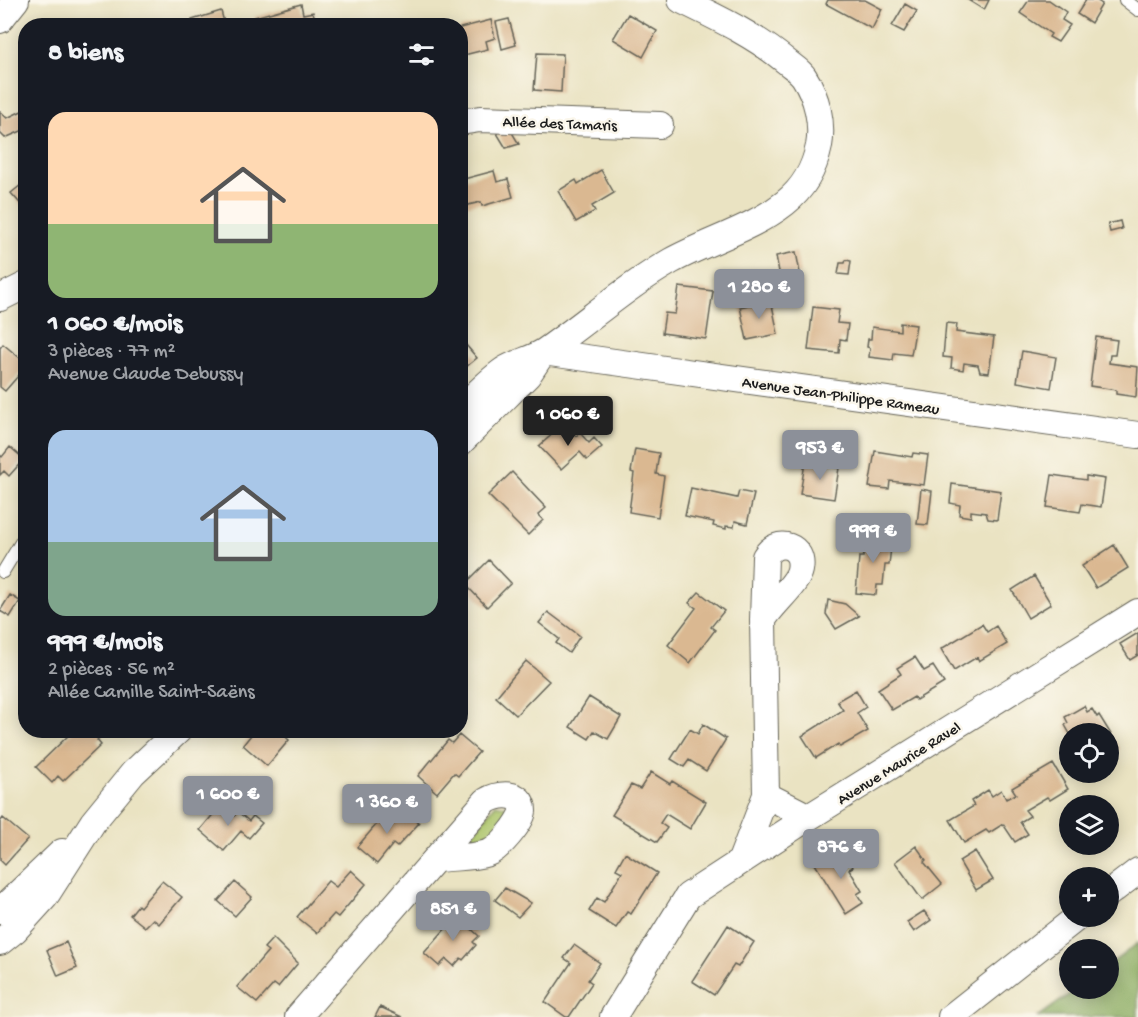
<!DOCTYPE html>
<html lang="fr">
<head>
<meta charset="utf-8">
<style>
	body { margin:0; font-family:"Gochi Hand",sans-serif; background:#20242c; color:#f1f3f6; height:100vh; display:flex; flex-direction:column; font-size:22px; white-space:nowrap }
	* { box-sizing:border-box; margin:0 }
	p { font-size:20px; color:#9ea1a6 }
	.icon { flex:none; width:33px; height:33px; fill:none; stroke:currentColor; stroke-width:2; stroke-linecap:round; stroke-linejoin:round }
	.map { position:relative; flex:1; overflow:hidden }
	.drawer { position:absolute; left:18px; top:18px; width:450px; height:720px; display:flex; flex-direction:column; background:#171b24; border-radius:24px; box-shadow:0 3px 15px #0003 }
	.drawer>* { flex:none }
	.tools { position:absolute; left:1059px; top:723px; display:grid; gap:12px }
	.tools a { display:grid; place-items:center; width:60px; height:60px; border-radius:50%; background:#171b24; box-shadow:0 3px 15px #0003; font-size:30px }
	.price { position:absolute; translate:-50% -51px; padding:0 14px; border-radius:6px; background:#8c9099; color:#fff; font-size:20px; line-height:39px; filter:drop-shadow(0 2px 3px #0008) }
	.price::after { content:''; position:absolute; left:50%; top:36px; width:18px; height:14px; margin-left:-9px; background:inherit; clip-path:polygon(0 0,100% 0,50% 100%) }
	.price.selected { background:#222; color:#fff }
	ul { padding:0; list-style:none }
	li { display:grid; align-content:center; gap:12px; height:318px; padding:0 30px }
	li span { display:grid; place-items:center; height:186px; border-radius:18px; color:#555 }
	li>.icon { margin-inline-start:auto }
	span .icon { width:108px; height:108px; fill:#fffc; stroke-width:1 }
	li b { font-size:26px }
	h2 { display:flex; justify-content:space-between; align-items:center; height:72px; padding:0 30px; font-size:26px }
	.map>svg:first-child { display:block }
</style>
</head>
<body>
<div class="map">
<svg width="1138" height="1017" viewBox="0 0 1138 1017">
	<rect width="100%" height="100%" fill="#fbf7ec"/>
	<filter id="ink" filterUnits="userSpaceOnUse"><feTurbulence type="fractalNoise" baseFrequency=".0167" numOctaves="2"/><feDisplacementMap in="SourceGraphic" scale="12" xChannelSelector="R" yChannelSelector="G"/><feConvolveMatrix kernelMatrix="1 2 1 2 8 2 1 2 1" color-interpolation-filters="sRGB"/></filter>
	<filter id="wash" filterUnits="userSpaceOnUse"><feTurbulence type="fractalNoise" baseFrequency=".008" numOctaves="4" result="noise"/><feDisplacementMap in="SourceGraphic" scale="24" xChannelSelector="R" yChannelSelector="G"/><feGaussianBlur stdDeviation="1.35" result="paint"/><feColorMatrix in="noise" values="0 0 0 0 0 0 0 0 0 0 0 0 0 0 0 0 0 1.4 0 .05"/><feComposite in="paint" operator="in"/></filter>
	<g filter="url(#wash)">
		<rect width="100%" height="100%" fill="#eae3c2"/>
		<path fill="#acc46a" stroke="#647043" stroke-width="1.5" d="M496,804L511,809L493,842L474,843L470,836Z"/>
		<path fill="#89aa5e" stroke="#52633d" stroke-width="1.5" d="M1138,943V1017H1038L1077,989L1108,988L1109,965Z"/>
		<g id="blocks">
			<path fill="#dab891" d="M828,0H865L882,9L872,29L826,4Z
				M968,0H989L984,10Z
				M1029,0H1049L1066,12L1062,20L1070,25L1058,42L1049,37L1051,34L1020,13Z
				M1086,0H1096L1102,4L1091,23L1077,14Z
				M301,4L303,14L313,12L317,26H257L255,17Z
				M905,4L917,11L904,32L892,26Z
				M221,11L225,26H193L192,20Z
				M628,14L657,31L643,57L613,39Z
				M509,19L516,45L502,49L496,22Z
				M491,20L495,38L486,41L488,49L460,56V28Z
				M537,53L563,54L561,92L534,90Z
				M26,109V129L5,138L0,133V112L7,118Z
				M508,126L519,144L506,148L495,130Z
				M601,170L614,193L592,206L595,211L576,222L558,191L576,180L578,184Z
				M494,171L497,182L508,179L513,197L482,206L481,202L460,207V180Z
				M26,181V210L11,193Z
				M1120,221L1122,229L1110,232L1108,224Z
				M796,252L800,273L780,277L776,256Z
				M846,260L851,261L849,275L838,274L840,263H845Z
				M679,287L713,291L706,339L662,333L665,313L675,314Z
				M771,300L778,334L747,340L740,307Z
				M813,307L839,310L837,323L848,324L846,340L840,339L839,353L808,350Z
				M900,323L916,325L911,355L894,353L893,360L869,357L870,348L867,347L868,339H871L872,327L900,331Z
				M946,323L957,324L956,332L994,337L989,373L980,372L978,365L964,363L963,370L951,368L952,358L943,357Z
				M1096,337L1117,340L1115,355H1110L1109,363L1138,367L1136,397L1116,394V390L1090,386Z
				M460,338L477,358L460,372Z
				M3,344L26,363V367L5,391L0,387V348Z
				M1022,351L1056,357L1051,388L1017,382Z
				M564,424L576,436L580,433L589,443L594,438L602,447L587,460L580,452L561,469L539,446Z
				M10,447L24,459L9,476L4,471L0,475V455L2,457Z
				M635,449L659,453L656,474L664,476L658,517L629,512L634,473L631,472Z
				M875,451L912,457L913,453L928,455L924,485L890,481L889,489L869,487Z
				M805,463L839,468L834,499L800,494Z
				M512,472L546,508L538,515L543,520L528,535L488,495Z
				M1052,475L1086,480V476L1105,479L1101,507L1082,504L1080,512L1047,507Z
				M952,484L1001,491L997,520L988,519L986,513L971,511V517L959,515L960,505L950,503Z
				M691,488L737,498L739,491L754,494L747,524L735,521L734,527L726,526V529L713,526L714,522L685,516Z
				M921,489L932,491L928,525L917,524Z
				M866,535L892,538L889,565H885L883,585H877L876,595L856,593L859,557H863Z
				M1114,545L1128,568L1096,588L1082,566Z
				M489,560L511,583L487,607L465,584Z
				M1034,576L1051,604L1028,618L1012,590Z
				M699,592L724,611L711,627L715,630L690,663L668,645L696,608L689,603Z
				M10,595L20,601L10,617L0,611Z
				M828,600L845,604L859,616L836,629L826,614Z
				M548,612L580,636L569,653L556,643L559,639L539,623Z
				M982,624L987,632L996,626L1007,644L979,661L977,657L954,671L941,649Z
				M1138,633V655L1130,660L1120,644Z
				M915,657L924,671L933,666L944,683L916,700L914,697L892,710L878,689L901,674L897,668Z
				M526,661L549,681L516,715L496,697Z
				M856,690L866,707L857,713L868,731L840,747L838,744L816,758L802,736L843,710L837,701Z
				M589,697L621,717L608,739L594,731L589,739L570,727Z
				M1084,706L1087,712L1092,709L1097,717L1099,715L1120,749L1108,757V734H1070L1065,725L1068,723L1065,717Z
				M703,724L726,739L706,771L689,760L684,767L671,759L690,729L698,734Z
				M74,730H102L104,733L97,740L101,745L63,781L58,776L52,783L36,767Z
				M255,730H278L289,740L267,766L243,745Z
				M459,735L479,752L458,776L454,773L437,793L418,776L448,740L452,743Z
				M1053,764L1068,789L1050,800L1047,797L1025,810L1030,816L1020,822L1028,834L1015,842L1003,824L989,833L986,830L964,843L950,820L974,806L971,801L988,790L992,796L1001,790L1006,799L1016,794L1012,788Z
				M651,772L670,784L672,781L706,802L690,829L666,814L660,823L667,828L657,842L612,815L631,785L640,789Z
				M221,805L234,816L238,812L249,821L253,816L262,823L249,838L241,831L224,851L200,830Z
				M403,809L419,823L397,847L393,844L377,864L357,847L388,811L396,817Z
				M3,818L28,839L5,865L0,860V822Z
				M916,846L926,860L924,862L942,884L922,900L895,862Z
				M842,848L853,867L849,869L862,891L857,894L863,903L846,914L815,864Z
				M975,851L993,880L976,890L959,861Z
				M625,853L657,873L631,914L627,912L616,928L589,911L597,898L604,902L622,872L616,869Z
				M351,870L366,884L338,917L334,914L317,933L297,917L328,881L336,887Z
				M162,881L182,897L159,924L153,919L145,927L130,915L138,905L140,907Z
				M235,882L252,897L235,916L218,901Z
				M505,888L531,903L518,917L495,900Z
				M452,911L479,936L473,942L476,945L463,960L461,958L454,966L446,959L439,966L424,953L446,928L441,924Z
				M924,911L931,920L914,932L907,922Z
				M728,925L754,942L738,967L734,965L714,995L692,981Z
				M273,938L298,963L278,987L274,984L257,1003L237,987L268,951L264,948Z
				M66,942L77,968L58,976L47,950Z
				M574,945L600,963L588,980L592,983L569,1017H566L545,1002L571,963L564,958Z
				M380,1007L402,1017H375Z"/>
		</g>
	</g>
	<g filter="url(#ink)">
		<use href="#blocks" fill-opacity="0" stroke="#646256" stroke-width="1.5"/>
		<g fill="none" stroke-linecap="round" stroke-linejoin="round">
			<g stroke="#646256" stroke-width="14">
				<path id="service" d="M1125,0L1138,10
					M3,572L26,534"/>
			</g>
			<g stroke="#646256" stroke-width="28">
				<path id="minor" d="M0,20L16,0
					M460,122L480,119L660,125
					M0,298L26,285
					M543,352L1138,435
					M460,410C474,396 488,381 504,370C517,362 533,359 545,351C588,321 626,287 671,261C707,241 752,229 785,203C804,188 814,170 819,146C823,123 817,97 804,77C800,71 793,67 787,62C756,36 718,18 681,0
					M460,443L528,375L540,357
					M766,795L809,817
					M741,860L766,795L763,620C772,604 797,585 800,570C805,546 777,536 765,557L763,620
					M1108,894L1138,871
					M0,911L62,852
					M0,942L15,930L45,897L93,822L133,773L179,730
					M298,1017L486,801C498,794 523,790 523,811C522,822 498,850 488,853C472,858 453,857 437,859
					M613,1017L688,896L809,817L1138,612
					M951,1017L1079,916"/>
			</g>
			<use href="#service" stroke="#fff" stroke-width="12"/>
			<use href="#minor" stroke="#fff" stroke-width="26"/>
		</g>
	</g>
	<g text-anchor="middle" stroke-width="5" stroke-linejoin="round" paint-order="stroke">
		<g font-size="16" fill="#1c1c1c" stroke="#fbf7ec">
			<text transform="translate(560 122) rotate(2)" y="6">Allée des Tamaris</text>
			<text transform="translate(841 394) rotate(8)" y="6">Avenue Jean-Philippe Rameau</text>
			<text transform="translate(898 762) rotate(-32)" y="6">Avenue Maurice Ravel</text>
		</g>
	</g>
</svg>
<div class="tools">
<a><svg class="icon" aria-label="locate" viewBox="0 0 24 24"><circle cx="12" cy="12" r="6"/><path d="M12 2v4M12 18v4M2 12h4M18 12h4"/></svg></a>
<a><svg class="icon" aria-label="layers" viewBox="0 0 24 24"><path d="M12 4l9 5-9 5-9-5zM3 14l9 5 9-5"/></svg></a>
<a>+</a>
<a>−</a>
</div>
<b class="price" style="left:759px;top:320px">1 280 €</b>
<b class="price selected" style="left:568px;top:447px">1 060 €</b>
<b class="price" style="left:820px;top:481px">953 €</b>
<b class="price" style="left:873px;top:564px">999 €</b>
<b class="price" style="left:228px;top:827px">1 600 €</b>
<b class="price" style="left:387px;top:835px">1 360 €</b>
<b class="price" style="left:841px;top:880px">876 €</b>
<b class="price" style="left:453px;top:942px">851 €</b>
<section class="drawer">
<h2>8 biens<svg class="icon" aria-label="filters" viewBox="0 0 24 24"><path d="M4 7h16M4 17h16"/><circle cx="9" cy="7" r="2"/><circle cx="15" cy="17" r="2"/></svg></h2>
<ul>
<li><span style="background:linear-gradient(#ffd9b3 60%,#8fb573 0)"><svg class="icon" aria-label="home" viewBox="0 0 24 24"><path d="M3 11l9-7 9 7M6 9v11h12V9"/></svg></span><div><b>1 060 €/mois</b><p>3 pièces · 77 m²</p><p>Avenue Claude Debussy</p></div></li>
<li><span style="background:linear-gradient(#a9c7e8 60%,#7fa58c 0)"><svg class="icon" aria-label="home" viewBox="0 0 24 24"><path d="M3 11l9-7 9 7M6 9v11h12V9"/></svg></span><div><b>999 €/mois</b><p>2 pièces · 56 m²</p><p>Allée Camille Saint-Saëns</p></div></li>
</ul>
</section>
</div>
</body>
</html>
